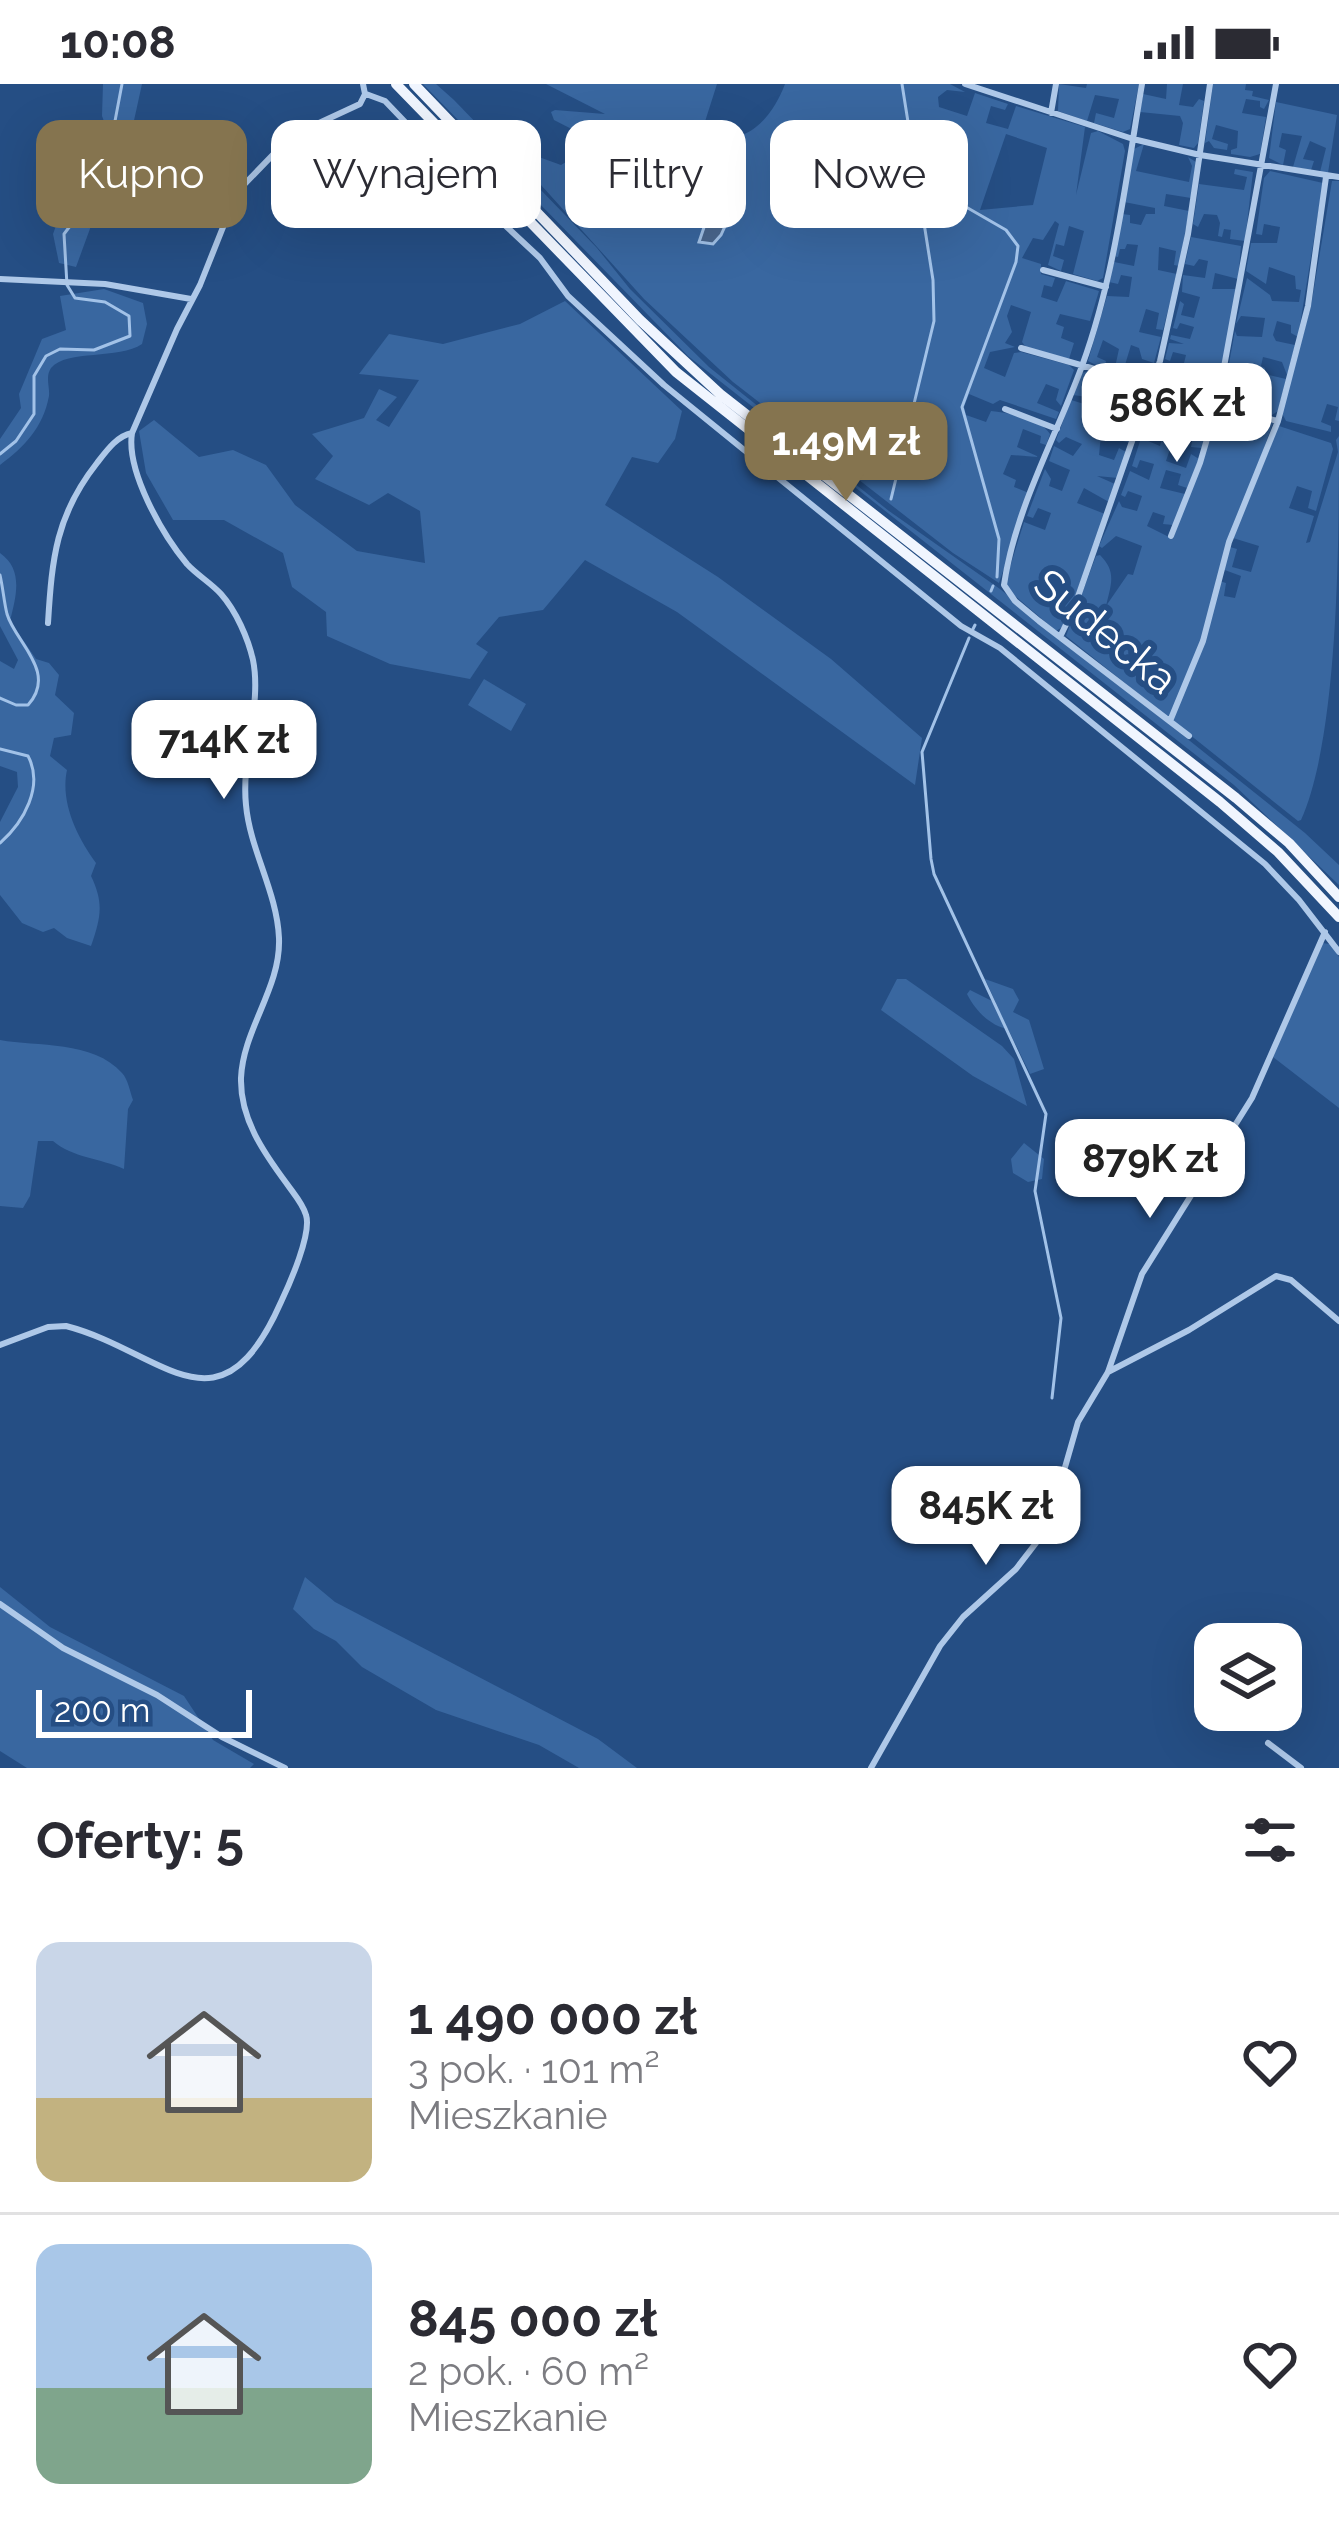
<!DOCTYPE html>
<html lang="pl">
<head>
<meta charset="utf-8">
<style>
	body { margin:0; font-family:Raleway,sans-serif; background:#f2f2f3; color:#2b2b33; height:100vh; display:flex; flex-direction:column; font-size:45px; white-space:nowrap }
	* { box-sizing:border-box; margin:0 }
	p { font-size:39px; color:#7c7c81 }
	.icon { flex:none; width:66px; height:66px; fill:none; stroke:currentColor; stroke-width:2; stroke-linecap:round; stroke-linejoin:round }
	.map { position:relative; height:1684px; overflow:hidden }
	.side { display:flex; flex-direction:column; background:#fff; flex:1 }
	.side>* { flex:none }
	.banner { position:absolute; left:36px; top:36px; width:1269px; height:108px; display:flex; gap:24px }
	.controls { position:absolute; left:1194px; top:1539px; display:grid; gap:24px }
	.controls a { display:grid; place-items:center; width:108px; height:108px; border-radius:24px; background:#fff; box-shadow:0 12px 48px #0002; font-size:60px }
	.scale { position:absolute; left:36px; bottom:30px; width:216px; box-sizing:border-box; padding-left:12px; border:6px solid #fff; border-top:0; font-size:33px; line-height:42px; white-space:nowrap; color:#fff; -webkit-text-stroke:9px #254e84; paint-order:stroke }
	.price { position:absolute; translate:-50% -102px; padding:0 27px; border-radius:24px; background:#fff; color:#222; font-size:39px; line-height:78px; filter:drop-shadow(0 3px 6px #0008) }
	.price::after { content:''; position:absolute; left:50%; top:72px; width:36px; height:27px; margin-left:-18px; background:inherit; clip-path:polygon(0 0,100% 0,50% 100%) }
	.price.active { background:#85744f; color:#fff }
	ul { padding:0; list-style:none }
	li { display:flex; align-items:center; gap:36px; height:300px; padding:0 36px }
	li+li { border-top:3px solid #e1e1e2 }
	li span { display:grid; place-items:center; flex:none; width:336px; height:240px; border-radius:24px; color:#555 }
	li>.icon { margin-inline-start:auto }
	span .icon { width:144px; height:144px; fill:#fffc; stroke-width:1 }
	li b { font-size:51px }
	h2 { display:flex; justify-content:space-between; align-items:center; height:144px; padding:0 36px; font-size:51px }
	.pill { padding:0 42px; border-radius:24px; background:#fff; box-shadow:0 12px 48px #0002; font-size:42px; line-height:108px }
	.pill.active { background:#85744f; color:#fff }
	.status { display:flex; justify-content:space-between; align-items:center; height:84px; padding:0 60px; background:#fff; direction:ltr }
	.status svg { height:33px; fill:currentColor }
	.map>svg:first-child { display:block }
</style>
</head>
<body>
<div class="status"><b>10:08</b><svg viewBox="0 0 49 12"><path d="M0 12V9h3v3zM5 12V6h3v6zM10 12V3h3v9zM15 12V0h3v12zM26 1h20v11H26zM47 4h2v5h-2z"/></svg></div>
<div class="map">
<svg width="1339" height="1684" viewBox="0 0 1339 1684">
	<rect width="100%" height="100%" fill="#254e84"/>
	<path fill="#3967a0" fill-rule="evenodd" d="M103,0H142L126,73L106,101L76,183L59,179L53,150L76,87L101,62L108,48L102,32Z
		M423,0H436L454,16L597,164L630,205L709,283L889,427L1000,505L1305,749L1339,781V801L1234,701L688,272Z
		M546,0H717L702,47C742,69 772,35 785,0H950L965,8L947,6L938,13L939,23L967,32L975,9L1008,20L1005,26L991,22L986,39L1008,45L1016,22L1085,43L1076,111L1091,49L1098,47L1123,60L1125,67L1103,194L1097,197L1073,190L1084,147L1069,142L1064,162L1056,160L1053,172L1064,176L1061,187L1048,181L1059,140L1055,137L1043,156L1033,154L1022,174L1041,180V190L1055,194L1052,203L1044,201L1041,213L1057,218L1066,197L1099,207L1090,237L1060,230L1056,240L1064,243L1061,254L1074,259L1069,275L1026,263L1022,258L1031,228L1011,221L1007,232L1012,248L1005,259L1015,263L990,268L984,284L1005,293L1014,269L1021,268L1069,281L1074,286L1061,322L1056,316L1059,305L1046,300L1037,319L1059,328L1056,335L1000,316L993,320L969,310L964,323L966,331L986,338L991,327C1010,329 1041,335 1050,350L1046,361L1040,359L1041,352L1023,345L1017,363L1039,373L1011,371L1003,390L1016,396L1014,403L1029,409L999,499L953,469L733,298L644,215L513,70L525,68L561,81L586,66L635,88L640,80L554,36L551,28L555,26L605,30ZM1006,50L1047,64L1033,121L980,126Z
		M1059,0L1086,4L1087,0H1139L1130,45L1123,48L1094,39L1096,29L1114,34L1119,15L1095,11L1087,37L1058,27Z
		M1167,0H1183L1179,21L1193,23L1199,15L1204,17L1198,59L1194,64L1179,61L1183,39L1180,32L1140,28L1143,10L1166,15Z
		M1213,0H1246L1245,6L1253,7L1252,12L1269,16L1264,25L1260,23V17L1246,15L1242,29L1266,33L1260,70L1250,73L1231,70V66L1237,64L1238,47L1216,41L1212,55L1228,60L1227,66L1214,64L1209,57L1205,59Z
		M1276,18L1337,31L1328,89L1320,88L1326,64L1310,57L1303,75L1314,77L1311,86L1293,83L1302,52L1282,49L1279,63L1286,66L1283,81L1269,74Z
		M1144,60L1136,87L1189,98L1192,82L1188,73L1196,78L1191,114L1166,110L1164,122L1189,127L1179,182L1174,181L1176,167L1159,163L1158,186L1177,190L1163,246L1156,245L1159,229L1146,225L1139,248L1161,253L1154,279L1142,275L1139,264L1131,261L1125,281L1152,288L1147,295L1114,288L1119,265L1103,256L1097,273L1106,277L1104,285L1088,277L1107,212L1129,213L1132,193L1121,191L1118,200L1109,198L1114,178L1134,182L1138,161L1127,160L1125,165H1120L1118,173L1114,172L1122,130L1130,131V139L1141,141L1146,130H1155V124L1124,118L1134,65Z
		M1235,85L1253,88L1245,157L1230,155L1231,146L1224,145L1222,153L1218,152L1220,139L1217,131L1204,130L1198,143L1193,140L1199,100L1244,106L1247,93L1234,90Z
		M1270,87L1323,99L1298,253L1291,249V241L1277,237L1273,251L1276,257L1295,261L1287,291L1282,278L1263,273L1261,282L1265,284V290L1286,295L1278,327L1272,331L1242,324L1250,300L1248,290L1238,288L1231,312L1239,314L1237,323L1227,319L1223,312L1235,247L1237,252L1262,253L1265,234L1241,232L1236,240L1247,194L1270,211L1272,217L1299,218L1301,206L1296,205L1295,192L1269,183L1266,200L1246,187L1251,159H1277L1280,143L1264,140L1262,151L1256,150L1264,94Z
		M1332,97H1339V337L1335,336L1338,323L1327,320L1321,338L1331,342V348L1286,337L1282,329L1311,222Z
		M1191,153L1241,162L1238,195L1215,189L1212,205H1236L1221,288L1198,284L1195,299L1207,302L1209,296L1219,298L1216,313L1211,316L1167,304L1160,294L1166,281L1182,287L1186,271L1173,268L1170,277L1165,275L1169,259L1184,260L1170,255L1171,251L1190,255L1194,243L1180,239L1177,245L1173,244L1180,217L1184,220L1181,231L1194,234L1200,213L1182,208L1183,191L1205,194L1208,177L1199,175L1194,182L1185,180Z
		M104,205L143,219L147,240L142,260C119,276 67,265 51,284C45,293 50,303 49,312C43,344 24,363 0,381V355L21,324L19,310L42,255L66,246L60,212Z
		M565,217L682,327L675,355L658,379L632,373L605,421L718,493L831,575L922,654L915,701L677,528L585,476L543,526L499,533L476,560L488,568L470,595L390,580L327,552L326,528L292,503L283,469L224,436H173L146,389L139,347L154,336L199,373L233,366L266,381L295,421L357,467L425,479L420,427L388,409L369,421L315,395L333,372L312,350L364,334L379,305L397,313L376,336L389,343L419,296L359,290L389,250L443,260L520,240Z
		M1088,287L1135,300L1146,312L1121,306L1112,326L1128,332L1134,316L1140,317L1130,359L1101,351L1099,371L1114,376L1119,364L1126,368L1118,394L1097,392L1115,400L1109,418L1084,404L1077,419L1105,430L1064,542L1056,547L1008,506L1006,496L1024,438L1045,446L1051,429L1038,424L1033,434L1027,432L1045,385L1051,395L1049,402L1062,407L1070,386L1049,377L1054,362L1073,372L1082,360L1066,353L1059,359L1056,356L1071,316L1091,322L1095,314L1105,316L1110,299L1095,294L1087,313L1073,311L1082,289Z
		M1166,309L1196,317L1195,325L1178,321L1171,347L1193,355L1201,352L1206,330L1202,323L1205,320L1213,324L1202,364L1191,363L1192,357L1172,351L1168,360L1171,362L1166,377L1186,384L1191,370L1199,375L1187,404L1178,401L1181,390L1166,386L1160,404L1185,410L1173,441L1163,440L1165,432L1153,428L1147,442L1173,455L1220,326L1273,339L1216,496L1226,499L1224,512L1235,514L1241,492L1222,485L1230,463L1237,465L1232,483L1251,488L1259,462L1233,454L1279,342L1331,359L1333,365L1316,427L1308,424L1312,407L1297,402L1289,424L1314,432L1306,459L1310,458L1338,368L1336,356L1339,352C1339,454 1339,652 1301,736L1298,737L1066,552L1096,472L1100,471C1117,488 1111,500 1106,522L1128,490L1133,491L1142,462L1116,452L1102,464L1099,462L1119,417L1122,423L1137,427L1142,412L1128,407L1125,413L1121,411L1130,387L1149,396L1154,380L1140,376L1137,384L1132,382L1141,354L1160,362L1163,349L1150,345L1143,350L1147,337L1166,342L1170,326L1158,323L1155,332L1149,330L1153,315Z
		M0,469C24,486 16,512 10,537L36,575L49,579L59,591L55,611L74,629L71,651L54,654L50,672L67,686C60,718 77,753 96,779L91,792C104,819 101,833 91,862L67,854L54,844L43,848L22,839L0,811V738L18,703L17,688L0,682V577L14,585L18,576L0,542Z
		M484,595L526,620L511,647L468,621Z
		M1322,859L1330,860L1339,873V1024L1273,973Z
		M897,895H906L1002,962L1014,975L1027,1022L973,992L881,926Z
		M985,895L1013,905L1019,916L1013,928L1029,936L1044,985L1030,990L1008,945C990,942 975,926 967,910L970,906L996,919Z
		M0,956C37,963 93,956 122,989C128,995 130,1008 133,1016L128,1025L124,1085C100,1074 73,1074 53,1057H38L30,1112L23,1124L0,1122Z
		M1024,1059L1044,1075L1042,1095L1028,1098L1013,1089L1011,1075Z
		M305,1493L335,1518L598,1655L637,1684H579L539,1661L436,1626L362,1583L336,1557L314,1545L293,1525Z
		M0,1503L50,1543L184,1612L213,1656L254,1680L250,1684H27L0,1667Z"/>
	<path fill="#4a678e" stroke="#a2c2e8" stroke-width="3" d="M732,97H739L742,105L721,151L713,160L699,158L716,108Z"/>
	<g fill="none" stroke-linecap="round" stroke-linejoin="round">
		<path stroke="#a2c2e8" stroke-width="3" d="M914,93L1006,146L1018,162L1016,178L962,323L999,455L997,493
			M0,370L16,357L34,330V292L46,272L60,265L94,266L130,252L129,232L105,218L75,214L67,201L64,150L86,121L92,97L118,63L115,37L122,0
			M891,415L934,237L933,196L902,0
			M0,491C3,504 4,518 7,530C15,558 58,588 28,621H16L0,614
			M991,507L993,502
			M973,545L975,541
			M969,554L922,668L931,775L934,790L1046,1030L1035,1107L1061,1234L1052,1314
			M0,665L28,672C44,702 24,738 0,759"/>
		<path stroke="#aec8e8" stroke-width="6" d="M965,0L1133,55L1200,71L1339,93
			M1142,0C1126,94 1115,192 1082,282C1056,353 1015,425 1004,501L1015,517L1039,537L1189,652
			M366,10L385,17L494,131L540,174L568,212L664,301L961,542L1000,564L1265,780L1299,816L1339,868
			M1051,29L1056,0
			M1043,186L1106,203
			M0,195L105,200L191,215
			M1021,264L1277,337
			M1005,325L1057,345
			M1171,452L1200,379L1217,321L1276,0
			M48,539C52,474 56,431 97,379C107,366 117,352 132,349
			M1060,553L1074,524L1160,277L1188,150L1210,0
			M1170,637L1203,557L1229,458L1278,337L1308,222L1326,93
			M0,1261L48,1243L66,1242C163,1267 219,1358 281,1218C290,1199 312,1149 306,1131C303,1120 294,1110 287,1100C264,1069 240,1035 241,994C243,945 281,904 279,854C277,808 250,766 246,721C241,674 262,620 253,576C248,554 236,527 221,510C211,499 197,491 187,480C162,450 126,387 132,349L177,245L200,201L237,108L291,52L360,20L365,10L363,0
			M1108,1288L1189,1246L1276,1192L1291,1196L1339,1237
			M0,1520L63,1564L157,1611L222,1653L285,1684
			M1268,1659L1301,1684
			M871,1684L940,1562L963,1533L1016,1485L1036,1459L1055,1418L1078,1338L1108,1288L1142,1190L1252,1014L1325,848"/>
		<path stroke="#f0f5fe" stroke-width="10" d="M396,0L676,288L1220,718L1278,768L1339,833
			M414,0L640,236L720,310L1236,714L1289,759L1339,813"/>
	</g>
	<g text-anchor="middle" stroke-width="12" stroke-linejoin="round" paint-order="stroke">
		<g font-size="42" fill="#fff" stroke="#254e84">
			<text transform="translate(1106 547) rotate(39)" y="15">Sudecka</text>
		</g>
	</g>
</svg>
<div class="controls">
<a><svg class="icon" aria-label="layers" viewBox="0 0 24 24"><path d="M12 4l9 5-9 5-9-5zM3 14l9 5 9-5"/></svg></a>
</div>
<div class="scale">200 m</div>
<b class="price" style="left:1177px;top:381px">586K zł</b>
<b class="price active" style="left:846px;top:420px">1.49M zł</b>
<b class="price" style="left:224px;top:718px">714K zł</b>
<b class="price" style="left:1150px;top:1137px">879K zł</b>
<b class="price" style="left:986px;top:1484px">845K zł</b>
<div class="banner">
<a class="pill active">Kupno</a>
<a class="pill">Wynajem</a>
<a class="pill">Filtry</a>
<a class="pill">Nowe</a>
</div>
</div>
<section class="side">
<h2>Oferty: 5<svg class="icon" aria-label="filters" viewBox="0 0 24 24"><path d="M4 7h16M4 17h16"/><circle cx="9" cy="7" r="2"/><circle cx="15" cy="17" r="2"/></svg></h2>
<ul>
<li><span style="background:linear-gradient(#c9d6e8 65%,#c2b280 0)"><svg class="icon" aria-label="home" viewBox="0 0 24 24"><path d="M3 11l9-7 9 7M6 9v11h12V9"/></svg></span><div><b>1 490 000 zł</b><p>3 pok. · 101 m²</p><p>Mieszkanie</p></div><svg class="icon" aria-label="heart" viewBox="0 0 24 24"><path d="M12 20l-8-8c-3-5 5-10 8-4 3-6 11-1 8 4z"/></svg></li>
<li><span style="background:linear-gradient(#a9c7e8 60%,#7fa58c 0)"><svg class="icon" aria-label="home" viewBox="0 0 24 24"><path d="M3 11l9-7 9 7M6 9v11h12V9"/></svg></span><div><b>845 000 zł</b><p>2 pok. · 60 m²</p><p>Mieszkanie</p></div><svg class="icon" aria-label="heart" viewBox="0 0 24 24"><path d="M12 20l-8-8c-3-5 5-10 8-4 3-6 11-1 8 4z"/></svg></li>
</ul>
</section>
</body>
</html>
